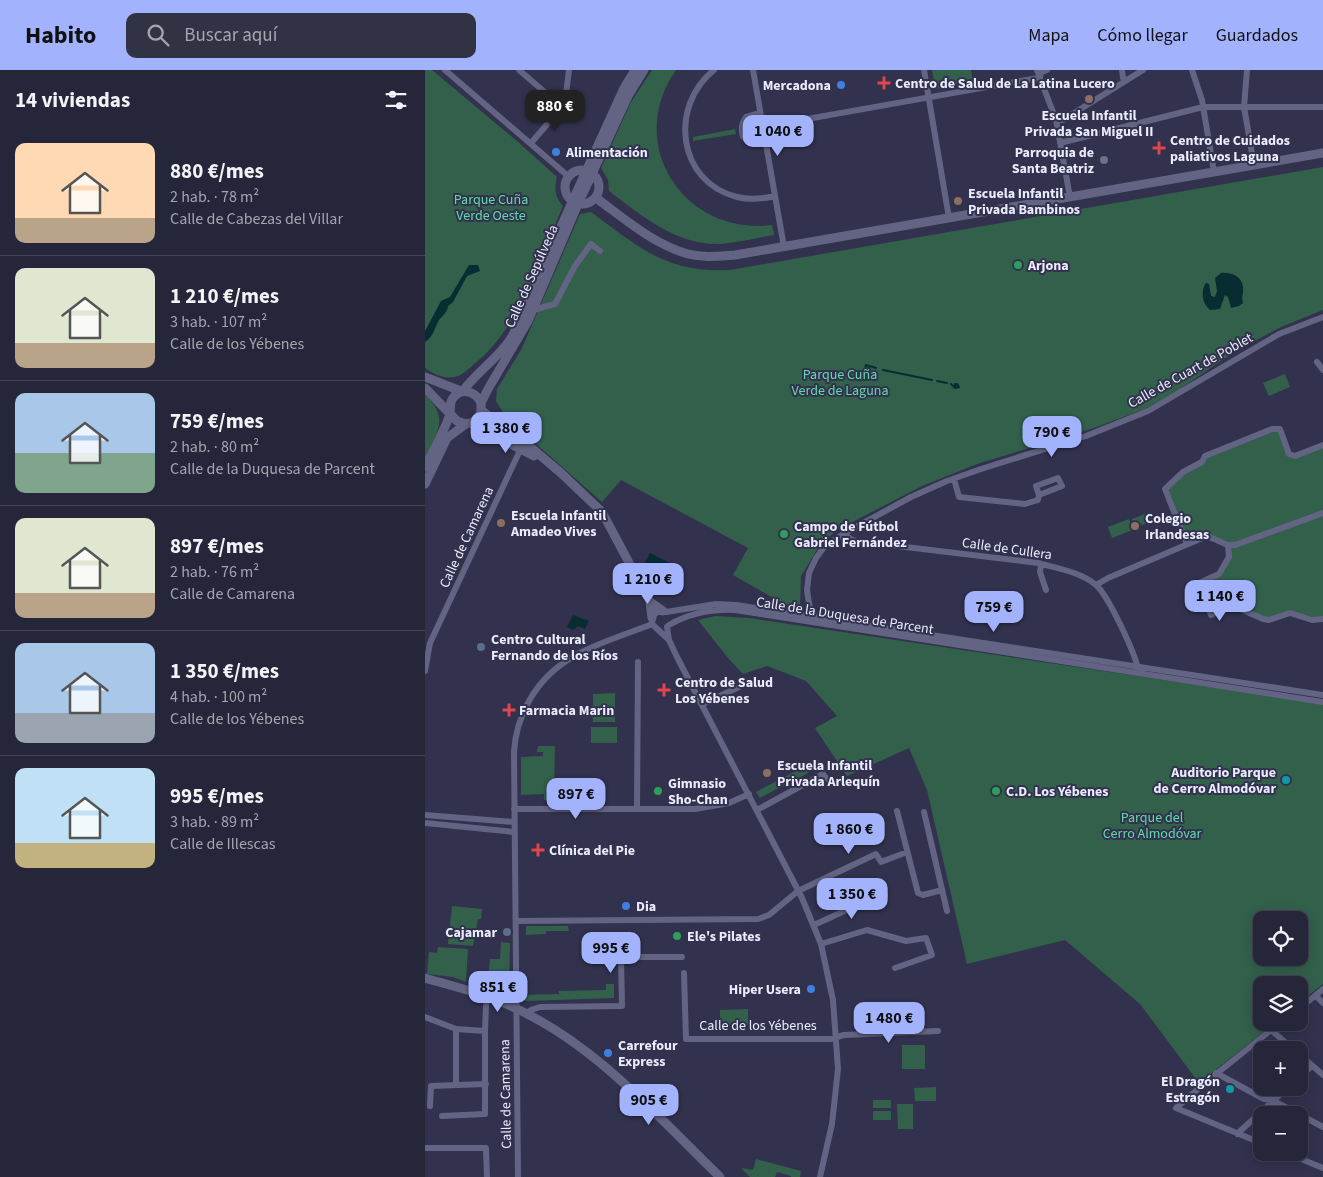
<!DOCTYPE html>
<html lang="es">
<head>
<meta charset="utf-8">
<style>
	body { margin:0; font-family:"Source Sans 3",sans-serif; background:#323245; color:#f1f3f6; height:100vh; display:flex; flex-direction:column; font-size:19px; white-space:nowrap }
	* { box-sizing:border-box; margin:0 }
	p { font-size:16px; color:#a4a5af }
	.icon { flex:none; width:28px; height:28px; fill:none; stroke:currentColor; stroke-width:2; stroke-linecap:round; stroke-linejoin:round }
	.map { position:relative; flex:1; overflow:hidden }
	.panel { display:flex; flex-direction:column; background:#26263a; width:425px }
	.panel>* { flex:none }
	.controls { position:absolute; left:828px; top:841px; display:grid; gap:10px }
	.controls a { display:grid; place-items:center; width:55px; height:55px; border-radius:10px; background:#26263a; box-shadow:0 2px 12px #0003,0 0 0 1px #424354; font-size:25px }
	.price { position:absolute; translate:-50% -42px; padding:0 11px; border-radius:10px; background:#a2b2fd; color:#111; font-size:16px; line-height:32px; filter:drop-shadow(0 1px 2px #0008) }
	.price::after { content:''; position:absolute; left:50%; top:30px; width:15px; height:11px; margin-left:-8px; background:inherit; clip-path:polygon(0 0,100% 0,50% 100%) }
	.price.current { background:#222; color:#fff }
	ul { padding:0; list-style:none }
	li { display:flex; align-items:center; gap:15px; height:125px; padding:0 15px }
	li+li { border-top:1px solid #424354 }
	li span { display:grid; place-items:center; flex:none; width:140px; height:100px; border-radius:10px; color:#555 }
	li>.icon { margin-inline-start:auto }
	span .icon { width:60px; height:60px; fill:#fffc; stroke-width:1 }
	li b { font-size:21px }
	h2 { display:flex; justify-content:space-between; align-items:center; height:60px; padding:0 15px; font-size:21px }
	header { display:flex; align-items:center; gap:30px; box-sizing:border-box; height:70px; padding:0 25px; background:#a2b2fd; color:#111 }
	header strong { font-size:24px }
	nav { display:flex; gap:28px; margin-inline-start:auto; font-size:18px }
	.search { width:350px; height:45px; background:#323245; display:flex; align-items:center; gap:12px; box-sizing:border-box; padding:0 18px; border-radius:10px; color:#a4a5af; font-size:19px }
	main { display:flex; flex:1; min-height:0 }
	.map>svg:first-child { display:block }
</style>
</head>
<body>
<header>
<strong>Habito</strong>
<div class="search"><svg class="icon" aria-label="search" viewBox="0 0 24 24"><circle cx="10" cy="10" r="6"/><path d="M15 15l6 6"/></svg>Buscar aquí</div>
<nav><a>Mapa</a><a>Cómo llegar</a><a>Guardados</a></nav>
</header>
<main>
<section class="panel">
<h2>14 viviendas<svg class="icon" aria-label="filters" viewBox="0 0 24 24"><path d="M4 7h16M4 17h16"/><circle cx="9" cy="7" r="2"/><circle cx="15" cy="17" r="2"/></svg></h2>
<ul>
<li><span style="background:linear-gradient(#ffd9b3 75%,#b9a48a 0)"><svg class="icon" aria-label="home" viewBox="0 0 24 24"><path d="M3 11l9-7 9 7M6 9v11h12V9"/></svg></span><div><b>880 €/mes</b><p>2 hab. · 78 m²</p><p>Calle de Cabezas del Villar</p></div></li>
<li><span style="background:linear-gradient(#dfe7d0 75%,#b9a48a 0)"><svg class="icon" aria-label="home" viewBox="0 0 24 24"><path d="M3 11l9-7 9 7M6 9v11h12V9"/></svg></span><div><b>1 210 €/mes</b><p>3 hab. · 107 m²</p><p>Calle de los Yébenes</p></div></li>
<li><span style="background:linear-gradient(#a9c7e8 60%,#7fa58c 0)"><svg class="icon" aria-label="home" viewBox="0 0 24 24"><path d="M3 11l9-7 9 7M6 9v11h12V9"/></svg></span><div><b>759 €/mes</b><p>2 hab. · 80 m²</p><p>Calle de la Duquesa de Parcent</p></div></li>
<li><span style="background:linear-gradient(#dfe7d0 75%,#b9a48a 0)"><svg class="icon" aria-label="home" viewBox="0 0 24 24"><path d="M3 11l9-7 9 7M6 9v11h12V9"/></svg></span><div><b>897 €/mes</b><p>2 hab. · 76 m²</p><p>Calle de Camarena</p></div></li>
<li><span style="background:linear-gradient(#a9c7e8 70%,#9aa5b1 0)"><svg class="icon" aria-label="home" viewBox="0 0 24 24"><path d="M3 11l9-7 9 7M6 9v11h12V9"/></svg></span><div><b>1 350 €/mes</b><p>4 hab. · 100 m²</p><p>Calle de los Yébenes</p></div></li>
<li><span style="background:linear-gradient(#bfe0f5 75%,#c2b280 0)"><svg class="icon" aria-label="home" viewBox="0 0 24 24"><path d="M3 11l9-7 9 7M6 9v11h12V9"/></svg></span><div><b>995 €/mes</b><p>3 hab. · 89 m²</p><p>Calle de Illescas</p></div></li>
</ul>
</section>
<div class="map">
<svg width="898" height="1107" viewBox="0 0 898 1107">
	<rect width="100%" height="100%" fill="#32324e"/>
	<path fill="#32604b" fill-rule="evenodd" d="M0,0H7L92,71L132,107C129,118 130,127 138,136C115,190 95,258 48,295C42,300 37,306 29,307C18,309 9,304 0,298Z
		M227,0H251C199,74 259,166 347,155L349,165C331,168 313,173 295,174C251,175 217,146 184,121L183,110L176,98L206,32Z
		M507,0H546L548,12L510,19Z
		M329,48L333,50L336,64L331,68L325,67L320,60L322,52Z
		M310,59L311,64L268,71V67Z
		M898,97V240L856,257L809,282L755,319L720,339L669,358L552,394L497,416L412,460L395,475L376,506L375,535L372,537L348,533L350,529L308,505L323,478L196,410L177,432L93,358L79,344L71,331L72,319L97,278L155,144L166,142C215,178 241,203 305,200Z
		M860,304L865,317L844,326L838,313Z
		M0,325C25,348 12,362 0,388Z
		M853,358L864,383L870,386L898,375V549L865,543L844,550L811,537L786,545L774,513C794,504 804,500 803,475L782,466L762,474L740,419L777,392L780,386Z
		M725,442L729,450L710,458L707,449Z
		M704,449L708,460L687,468L683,457Z
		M290,546L324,548L898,634V914L874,933V915H836V952L850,953L774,1013L715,934L640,870L542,894L502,720L484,678L422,706L390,658L412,646L381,611L342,596L318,604L303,588L273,550ZM836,850H874V888H836Z
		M190,623V652H168V624Z
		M166,657H192V673H166Z
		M113,676H130L129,730H119V724L96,725V687L118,686V682H112Z
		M380,696L383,703L358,716L354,710Z
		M352,711L355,717L335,728L331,722Z
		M27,836L57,839L56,849H53L48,876L23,874Z
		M101,856H143L144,861H121V864L101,865Z
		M76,872L85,873L84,919H81V926L62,919L65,889H75Z
		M13,877L43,879L41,912L28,907L2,904L4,882L12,883Z
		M181,914H189V928L100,931L97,929V925L134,924V921L181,920Z
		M323,939V955H295V940Z
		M477,975H500V999H477Z
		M511,1017V1031H490L489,1018Z
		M448,1030H466V1038H448Z
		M472,1034H488V1059H473Z
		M448,1041H466V1050H448Z
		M331,1089L376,1101L375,1107H366V1106L352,1102L350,1107H325L316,1098L328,1100Z"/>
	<path fill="#072c31" d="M44,195H53L55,201L42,206L28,232L23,236C22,243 18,245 14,250C9,259 9,266 0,272V261L16,231L25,227Z
		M796,203C805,202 817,206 818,217C819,223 816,226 818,233L814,236L806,238L803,227L800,225L795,239L785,240C777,233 776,223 780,214L782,213L784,214L786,226L790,227L792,221L790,208Z
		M225,483L245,493L237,508L234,505L233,499L220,492Z
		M148,545L164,551L160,559L153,556L148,560L142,557Z"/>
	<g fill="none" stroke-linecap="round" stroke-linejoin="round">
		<path stroke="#072c31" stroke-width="2" d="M442,298H444L443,300L440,299L441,295L451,298
			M458,300L507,310
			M512,311L522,313
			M526,314L530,318L534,317L532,314H530V317L531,315"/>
		<path stroke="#636483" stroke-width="6" d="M20,0L143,106
			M94,0L137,37
			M289,0C244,36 252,112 312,127C324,130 337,129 350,126
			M328,0L359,177
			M499,0L524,148
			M612,0L631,50L645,127
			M697,0L698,8L701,10
			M767,0L777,30L789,102
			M822,0L819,37L829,95
			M335,43L321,47C316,54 316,59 318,67L325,71H340
			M631,50H638L718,0
			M337,57L613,8L617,2L622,0
			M106,73L137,37L141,24L144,0
			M635,73L778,37H898
			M108,240L130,234L150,196L166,174L175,181
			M892,292L898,300
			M529,409L534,427L600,434L613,430L614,425L637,416L633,408L611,416L614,425
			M420,463C424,471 431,471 439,472L613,493C631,498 656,502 671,515C683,525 710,583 713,599
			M762,474L740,419L758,402L777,392L780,386L847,359H855L864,384L870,386L898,375
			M803,475L804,487L794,504L774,513L786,545L803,537H811L838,549L844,550L865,543L887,550L898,549
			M616,494L615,502L621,520
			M671,515L683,508L782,466L803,475H810L898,443
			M385,549L386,546L382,520L384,503L391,488L400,476L420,463L486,427L522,411L556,399L661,366L723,341L854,264L898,247
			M244,555C265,543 287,539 310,540L898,632
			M242,557L244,570L252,587L377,828L396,874L408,930L413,999L407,1054L395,1107
			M244,570L227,554L228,546L232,542H241L291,534L311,535L898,625
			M0,601L5,573L97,376
			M278,634L316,616
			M89,739H270L304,733L324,724
			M212,739L213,592
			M332,740L398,704L402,709
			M472,741L493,823L498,825L517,820
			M499,742L522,841
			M0,745L89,752
			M0,753L89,762
			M91,851L333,849L344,845L373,821L451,784L456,792L482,782
			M389,855L454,825H460
			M396,874L442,860L481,871L501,868L507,885L470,898
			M259,903L261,969H405L419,965L513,961
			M891,926L898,933
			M874,939L898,919
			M101,943L106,940L115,937L197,936L196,887H257
			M0,947L31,959L60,961
			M31,959V1014
			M846,960L869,980
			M874,984L898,1005
			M791,1003L839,1029L847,1030L898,1057
			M874,1007L887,996
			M5,1036L6,1016L61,1014
			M17,1046L60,1044V961L61,935L63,927
			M812,1064L862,1018
			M836,1073L751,1038L780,1013L856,952
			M0,1078H61L62,1107
			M859,1082L898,1098
			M93,1107L89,682C90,664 95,647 104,631C131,582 180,573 227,554"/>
		<path stroke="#636483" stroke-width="9" d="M140 117a17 17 0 1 1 34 0a17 17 0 1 1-34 0Z
			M171,128C200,149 228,174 263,184C278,188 294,186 310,185L898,83
			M0,307L36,321
			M0,318L32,351L41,354L48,352L55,345L56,340V333L63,319L103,251L153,134L203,26L219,0
			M38,321C51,303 71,290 84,271C88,266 90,260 93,254L147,132L199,18L210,0
			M56,340L103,375L136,403L177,442L225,532L227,548
			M45,353L109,386
			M0,397C6,385 23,354 25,343C26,337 24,333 28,328C37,316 51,322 56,333
			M0,414L22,368L41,354
			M225,532L238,541
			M0,908C30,917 62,924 90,938C171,975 232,1046 295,1107"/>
	</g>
	<g fill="#e0444e" stroke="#32324e" stroke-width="2">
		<path d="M456.5 5.5h5v5h5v5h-5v5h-5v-5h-5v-5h5z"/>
		<path d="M731.5 70.5h5v5h5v5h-5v5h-5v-5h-5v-5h5z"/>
		<path d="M236.5 612.5h5v5h5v5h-5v5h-5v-5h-5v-5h5z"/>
		<path d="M81.5 632.5h5v5h5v5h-5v5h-5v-5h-5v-5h5z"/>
		<path d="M110.5 772.5h5v5h5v5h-5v5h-5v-5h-5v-5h5z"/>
	</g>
	<g fill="#3f7fe0" stroke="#32324e" stroke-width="2">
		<circle cx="416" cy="15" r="5"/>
		<circle cx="131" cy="82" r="5"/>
		<circle cx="201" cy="836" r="5"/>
		<circle cx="386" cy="919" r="5"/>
		<circle cx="183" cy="983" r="5"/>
	</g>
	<g fill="#8d6e63" stroke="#32324e" stroke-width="2">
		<circle cx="664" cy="29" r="5"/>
		<circle cx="533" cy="131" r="5"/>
		<circle cx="76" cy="453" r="5"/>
		<circle cx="710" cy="456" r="5"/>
		<circle cx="342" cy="703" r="5"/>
	</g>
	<circle fill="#6b7280" stroke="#32324e" stroke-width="2" cx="679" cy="90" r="5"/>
	<g fill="#2e9e5b" stroke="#32324e" stroke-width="2">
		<circle cx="593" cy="195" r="5"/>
		<circle cx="359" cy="464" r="5"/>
		<circle cx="233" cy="721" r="5"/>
		<circle cx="571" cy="721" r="5"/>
		<circle cx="252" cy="866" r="5"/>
	</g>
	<g fill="#5c6f8a" stroke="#32324e" stroke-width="2">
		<circle cx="56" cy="577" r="5"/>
		<circle cx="82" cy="862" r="5"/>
	</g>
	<g fill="#0f9aa8" stroke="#32324e" stroke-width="2">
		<circle cx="861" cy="710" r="5"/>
		<circle cx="805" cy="1019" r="5"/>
	</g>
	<g text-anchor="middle" stroke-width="4" stroke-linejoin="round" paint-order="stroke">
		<g font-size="14" font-weight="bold" fill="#eaebfd" stroke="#32324e" text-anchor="start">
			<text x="470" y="18">Centro de Salud de La Latina Lucero</text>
			<text x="406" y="20" text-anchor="end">Mercadona</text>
			<text x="664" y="50" text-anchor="middle">Escuela Infantil<tspan x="664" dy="16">Privada San Miguel II</tspan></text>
			<text x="745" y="75">Centro de Cuidados<tspan x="745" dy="16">paliativos Laguna</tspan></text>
			<text x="141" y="87">Alimentación</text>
			<text x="669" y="87" text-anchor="end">Parroquia de<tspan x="669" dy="16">Santa Beatriz</tspan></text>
			<text x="543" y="128">Escuela Infantil<tspan x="543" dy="16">Privada Bambinos</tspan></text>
			<text x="603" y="200">Arjona</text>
			<text x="86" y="450">Escuela Infantil<tspan x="86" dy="16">Amadeo Vives</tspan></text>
			<text x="720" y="453">Colegio<tspan x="720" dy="16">Irlandesas</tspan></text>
			<text x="369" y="461">Campo de Fútbol<tspan x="369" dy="16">Gabriel Fernández</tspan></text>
			<text x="66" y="574">Centro Cultural<tspan x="66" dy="16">Fernando de los Ríos</tspan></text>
			<text x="250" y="617">Centro de Salud<tspan x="250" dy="16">Los Yébenes</tspan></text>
			<text x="94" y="645">Farmacia Marin</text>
			<text x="352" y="700">Escuela Infantil<tspan x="352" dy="16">Privada Arlequín</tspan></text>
			<text x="851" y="707" text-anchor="end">Auditorio Parque<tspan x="851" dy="16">de Cerro Almodóvar</tspan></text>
			<text x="243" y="718">Gimnasio<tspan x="243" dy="16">Sho-Chan</tspan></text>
			<text x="581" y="726">C.D. Los Yébenes</text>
			<text x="124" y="785">Clínica del Pie</text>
			<text x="211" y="841">Dia</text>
			<text x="72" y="867" text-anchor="end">Cajamar</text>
			<text x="262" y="871">Ele's Pilates</text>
			<text x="376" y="924" text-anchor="end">Hiper Usera</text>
			<text x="193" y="980">Carrefour<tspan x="193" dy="16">Express</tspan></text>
			<text x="795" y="1016" text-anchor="end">El Dragón<tspan x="795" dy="16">Estragón</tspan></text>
		</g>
		<g font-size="14" fill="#61daa7" stroke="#32324e">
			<text x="66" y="134">Parque Cuña<tspan x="66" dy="16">Verde Oeste</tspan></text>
			<text x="415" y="309">Parque Cuña<tspan x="415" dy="16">Verde de Laguna</tspan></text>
			<text x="727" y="752">Parque del<tspan x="727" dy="16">Cerro Almodóvar</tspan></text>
		</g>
		<g font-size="14" fill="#eaebfd" stroke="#32324e">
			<text transform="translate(106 206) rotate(-66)" y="5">Calle de Sepúlveda</text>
			<text transform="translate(765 300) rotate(-29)" y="5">Calle de Cuart de Poblet</text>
			<text transform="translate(41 467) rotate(-65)" y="5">Calle de Camarena</text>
			<text transform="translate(582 478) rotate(8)" y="5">Calle de Cullera</text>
			<text transform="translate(420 545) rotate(9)" y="5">Calle de la Duquesa de Parcent</text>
			<text x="333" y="960">Calle de los Yébenes</text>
			<text transform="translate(80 1024) rotate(-91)" y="5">Calle de Camarena</text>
		</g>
	</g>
</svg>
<div class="controls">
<a><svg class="icon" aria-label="locate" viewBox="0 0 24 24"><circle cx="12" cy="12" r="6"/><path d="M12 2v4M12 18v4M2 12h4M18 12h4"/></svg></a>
<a><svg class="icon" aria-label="layers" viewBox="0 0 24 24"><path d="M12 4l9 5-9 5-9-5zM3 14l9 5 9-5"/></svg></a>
<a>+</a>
<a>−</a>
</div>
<b class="price current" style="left:130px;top:62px">880 €</b>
<b class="price" style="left:353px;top:87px">1 040 €</b>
<b class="price" style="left:81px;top:384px">1 380 €</b>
<b class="price" style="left:627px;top:388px">790 €</b>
<b class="price" style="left:223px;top:535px">1 210 €</b>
<b class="price" style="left:795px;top:552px">1 140 €</b>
<b class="price" style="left:569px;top:563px">759 €</b>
<b class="price" style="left:151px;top:750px">897 €</b>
<b class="price" style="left:424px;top:785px">1 860 €</b>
<b class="price" style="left:427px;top:850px">1 350 €</b>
<b class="price" style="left:186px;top:904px">995 €</b>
<b class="price" style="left:73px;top:943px">851 €</b>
<b class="price" style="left:464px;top:974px">1 480 €</b>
<b class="price" style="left:224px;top:1056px">905 €</b>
</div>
</main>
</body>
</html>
